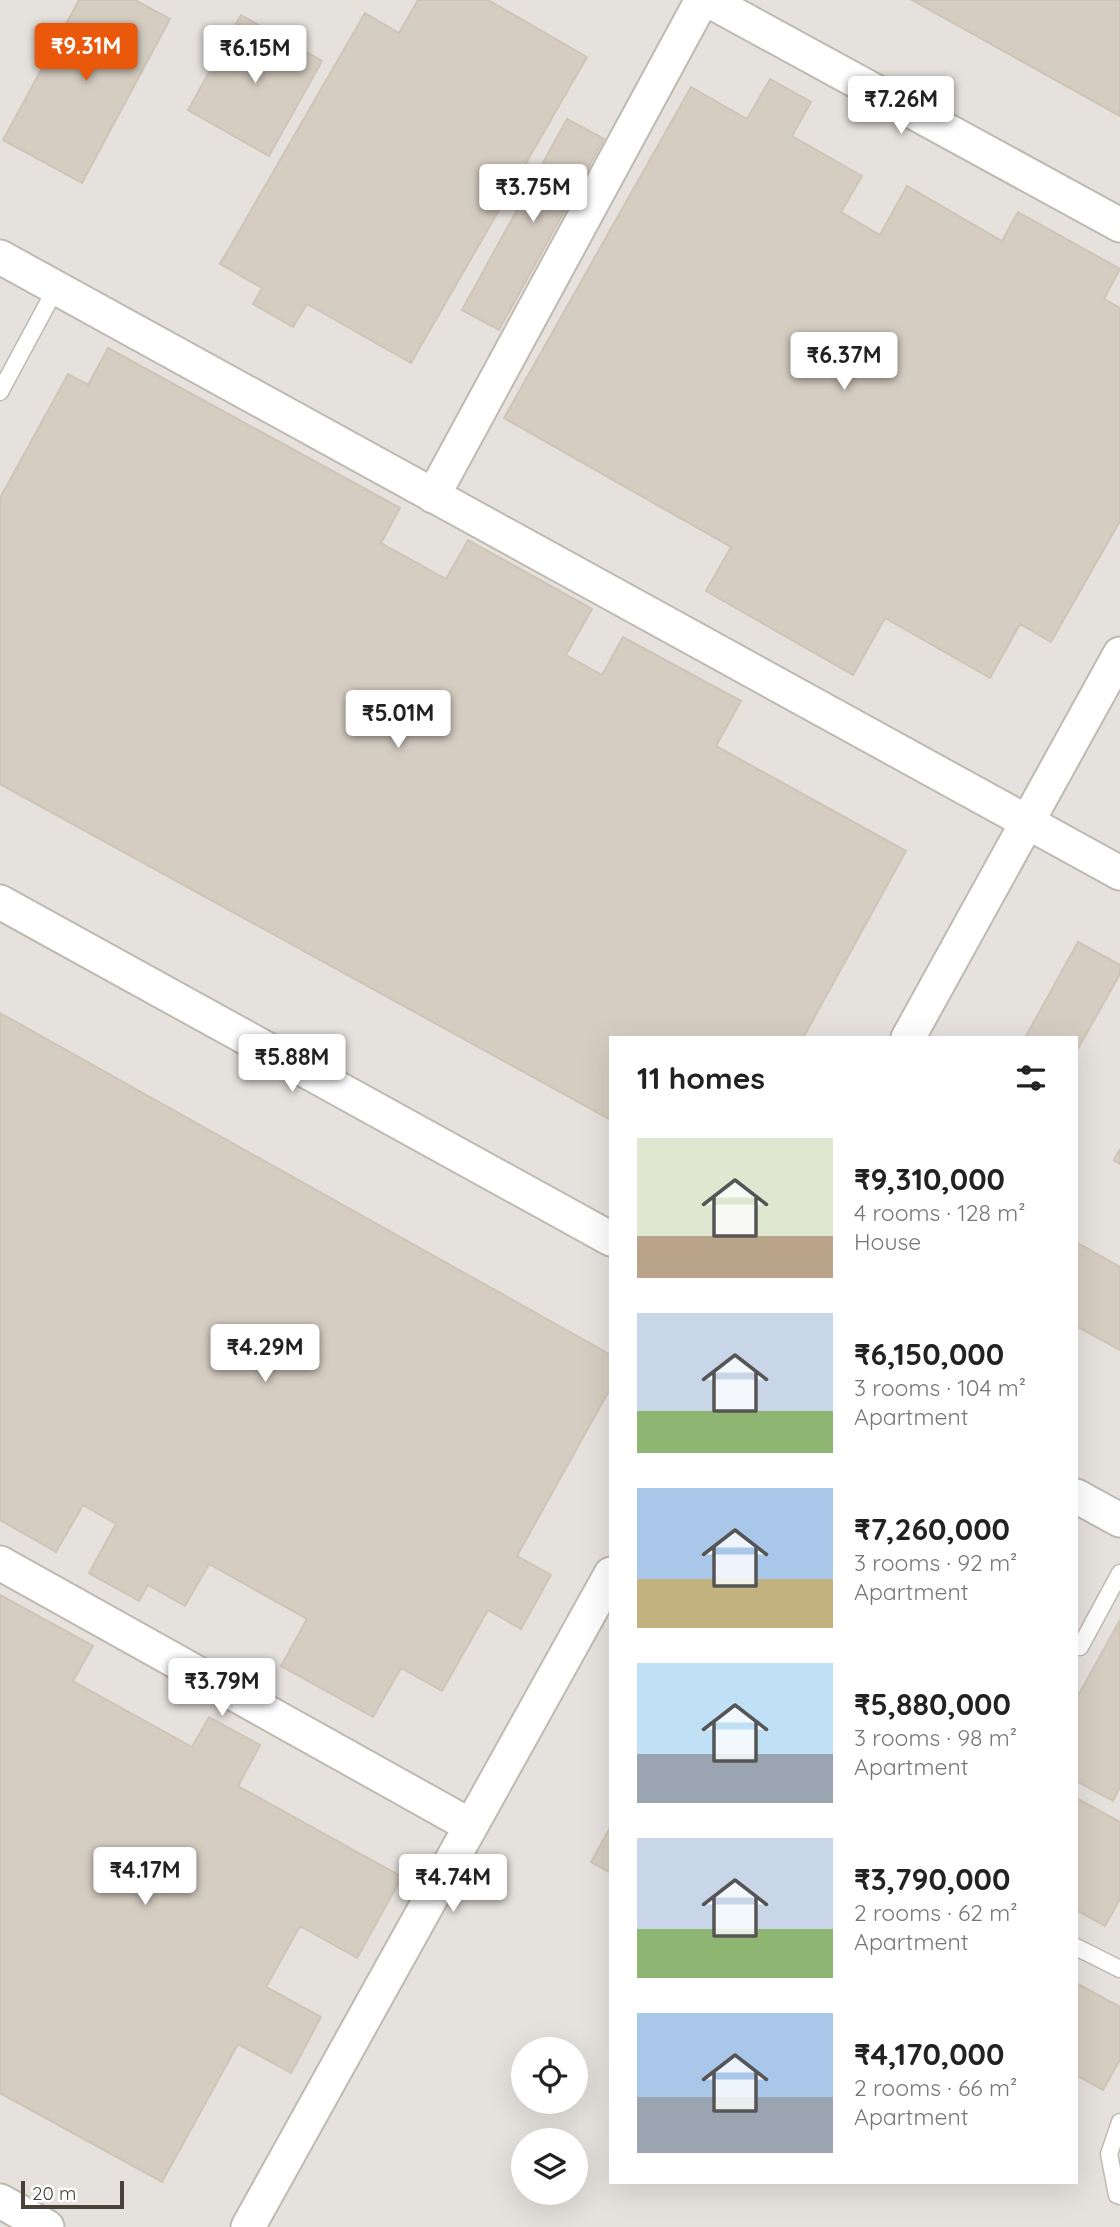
<!DOCTYPE html>
<html lang="en">
<head>
<meta charset="utf-8">
<style>
	body { margin:0; font-family:Quicksand,sans-serif; background:#f6f6f6; color:#222; height:100vh; display:flex; flex-direction:column; font-size:26px; white-space:nowrap }
	* { box-sizing:border-box; margin:0 }
	p { font-size:23px; color:#767676 }
	.icon { flex:none; width:38px; height:38px; fill:none; stroke:currentColor; stroke-width:2; stroke-linecap:round; stroke-linejoin:round }
	.map { position:relative; flex:1; overflow:hidden }
	.drawer { position:absolute; left:609px; top:1036px; width:469px; height:1148px; display:flex; flex-direction:column; background:#fff; border-radius:0px; box-shadow:0 7px 28px #0002 }
	.drawer>* { flex:none }
	.fabs { position:absolute; left:511px; top:2037px; display:grid; gap:14px }
	.fabs a { display:grid; place-items:center; width:77px; height:77px; border-radius:50%; background:#fff; box-shadow:0 7px 28px #0002; font-size:35px }
	.scale { position:absolute; left:21px; bottom:18px; width:103px; box-sizing:border-box; padding-left:7px; border:4px solid #49423a; border-top:0; font-size:19px; line-height:24px; white-space:nowrap; color:#49423a; -webkit-text-stroke:5px #fff; paint-order:stroke }
	.price { position:absolute; translate:-50% -60px; padding:0 16px; border-radius:7px; background:#fff; color:#222; font-size:23px; line-height:46px; filter:drop-shadow(0 2px 4px #0008) }
	.price::after { content:''; position:absolute; left:50%; top:42px; width:21px; height:16px; margin-left:-10px; background:inherit; clip-path:polygon(0 0,100% 0,50% 100%) }
	.price.on { background:#ea580c; color:#fff }
	ul { padding:0; list-style:none }
	li { display:flex; align-items:center; gap:21px; height:175px; padding:0 28px }
	li span { display:grid; place-items:center; flex:none; width:196px; height:140px; border-radius:0px; color:#555 }
	li>.icon { margin-inline-start:auto }
	span .icon { width:84px; height:84px; fill:#fffc; stroke-width:1 }
	li b { font-size:30px }
	h2 { display:flex; justify-content:space-between; align-items:center; height:84px; padding:0 28px; font-size:30px }
	.map>svg:first-child { display:block }
</style>
</head>
<body>
<div class="map">
<svg width="1120" height="2227" viewBox="0 0 1120 2227">
	<rect width="100%" height="100%" fill="#f5f2ec"/>
	<path fill="#e5e1dd" fill-rule="evenodd" d="M0,0H1120V2227H0ZM611,1038H1076V2182H611ZM523,2049H576V2102H523ZM523,2140H576V2193H523Z"/>
	<path fill="#d6cdc2" stroke="#d0c4b6" stroke-width="2" d="M79,0H135L170,19L82,183L3,140Z
		M418,0H488L587,57L411,363L307,304L293,327L253,304L262,288L220,264L365,13L399,33Z
		M912,0H1120V116Z
		M241,15L322,61L269,156L188,110Z
		M770,79L811,102L792,136L862,176L841,212L880,235L907,186L1002,241L1018,212L1120,269L1104,299L1120,308V521L1051,642L1020,624L990,678L885,618L853,675L706,591L731,547L504,418L691,87L747,119Z
		M567,119L604,139L499,330L462,310Z
		M108,348L400,508L381,543L446,579L468,540L592,609L566,655L602,675L623,637L741,701L716,746L906,851L803,1038H611V1120L0,784V498L68,374L88,385Z
		M1078,942L1120,965V974L1076,1052V1038H1025Z
		M0,1013L611,1355V1387L517,1556L551,1575L521,1629L488,1610L442,1691L401,1668L373,1717L281,1666L307,1619L209,1564L185,1606L148,1585L139,1601L89,1573L116,1524L83,1505L56,1552L0,1520Z
		M1120,1149V1164L1114,1160Z
		M1076,1242L1120,1267V1350L1076,1326Z
		M0,1595L93,1646L73,1681L192,1747L209,1717L260,1745L238,1786L402,1877L357,1958L300,1926L266,1987L321,2017L291,2073L238,2044L162,2182L0,2093Z
		M1120,1620V1787L1113,1801L1076,1781V1693L1079,1694Z
		M1076,1798L1120,1822V1899L1105,1926L1076,1910Z
		M611,1826V1873L591,1862Z
		M1076,1983L1120,2007V2060L1103,2090L1076,2075Z"/>
	<g fill="none" stroke-linecap="round" stroke-linejoin="round">
		<g stroke="#c0b9af" stroke-width="19">
			<path id="lane" d="M0,392L56,288
				M1076,1645L1080,1647L1120,1573
				M1076,1947L1120,1969
				M1120,2122L1109,2154L1117,2195L1120,2196"/>
		</g>
		<g stroke="#c0b9af" stroke-width="37">
			<path id="street" d="M708,0L1120,225
				M0,257L1120,873
				M433,496L702,0
				M0,902L611,1239
				M908,1038L1120,654
				M1076,1496L1120,1520
				M0,1563L471,1826
				M0,2201L47,2227
				M248,2227L611,1574"/>
		</g>
		<use href="#lane" stroke="#fff" stroke-width="16"/>
		<use href="#street" stroke="#fff" stroke-width="33"/>
	</g>
</svg>
<div class="fabs">
<a><svg class="icon" aria-label="locate" viewBox="0 0 24 24"><circle cx="12" cy="12" r="6"/><path d="M12 2v4M12 18v4M2 12h4M18 12h4"/></svg></a>
<a><svg class="icon" aria-label="layers" viewBox="0 0 24 24"><path d="M12 4l9 5-9 5-9-5zM3 14l9 5 9-5"/></svg></a>
</div>
<div class="scale">20 m</div>
<b class="price on" style="left:86px;top:83px">₹9.31M</b>
<b class="price" style="left:255px;top:85px">₹6.15M</b>
<b class="price" style="left:901px;top:136px">₹7.26M</b>
<b class="price" style="left:533px;top:224px">₹3.75M</b>
<b class="price" style="left:844px;top:392px">₹6.37M</b>
<b class="price" style="left:398px;top:750px">₹5.01M</b>
<b class="price" style="left:292px;top:1094px">₹5.88M</b>
<b class="price" style="left:265px;top:1384px">₹4.29M</b>
<b class="price" style="left:222px;top:1718px">₹3.79M</b>
<b class="price" style="left:145px;top:1907px">₹4.17M</b>
<b class="price" style="left:453px;top:1914px">₹4.74M</b>
<section class="drawer">
<h2>11 homes<svg class="icon" aria-label="filters" viewBox="0 0 24 24"><path d="M4 7h16M4 17h16"/><circle cx="9" cy="7" r="2"/><circle cx="15" cy="17" r="2"/></svg></h2>
<ul>
<li><span style="background:linear-gradient(#dfe7d0 70%,#b9a48a 0)"><svg class="icon" aria-label="home" viewBox="0 0 24 24"><path d="M3 11l9-7 9 7M6 9v11h12V9"/></svg></span><div><b>₹9,310,000</b><p>4 rooms · 128 m²</p><p>House</p></div></li>
<li><span style="background:linear-gradient(#c9d6e8 70%,#8fb573 0)"><svg class="icon" aria-label="home" viewBox="0 0 24 24"><path d="M3 11l9-7 9 7M6 9v11h12V9"/></svg></span><div><b>₹6,150,000</b><p>3 rooms · 104 m²</p><p>Apartment</p></div></li>
<li><span style="background:linear-gradient(#a9c7e8 65%,#c2b280 0)"><svg class="icon" aria-label="home" viewBox="0 0 24 24"><path d="M3 11l9-7 9 7M6 9v11h12V9"/></svg></span><div><b>₹7,260,000</b><p>3 rooms · 92 m²</p><p>Apartment</p></div></li>
<li><span style="background:linear-gradient(#bfe0f5 65%,#9aa5b1 0)"><svg class="icon" aria-label="home" viewBox="0 0 24 24"><path d="M3 11l9-7 9 7M6 9v11h12V9"/></svg></span><div><b>₹5,880,000</b><p>3 rooms · 98 m²</p><p>Apartment</p></div></li>
<li><span style="background:linear-gradient(#c9d6e8 65%,#8fb573 0)"><svg class="icon" aria-label="home" viewBox="0 0 24 24"><path d="M3 11l9-7 9 7M6 9v11h12V9"/></svg></span><div><b>₹3,790,000</b><p>2 rooms · 62 m²</p><p>Apartment</p></div></li>
<li><span style="background:linear-gradient(#a9c7e8 60%,#9aa5b1 0)"><svg class="icon" aria-label="home" viewBox="0 0 24 24"><path d="M3 11l9-7 9 7M6 9v11h12V9"/></svg></span><div><b>₹4,170,000</b><p>2 rooms · 66 m²</p><p>Apartment</p></div></li>
</ul>
</section>
</div>
</body>
</html>
